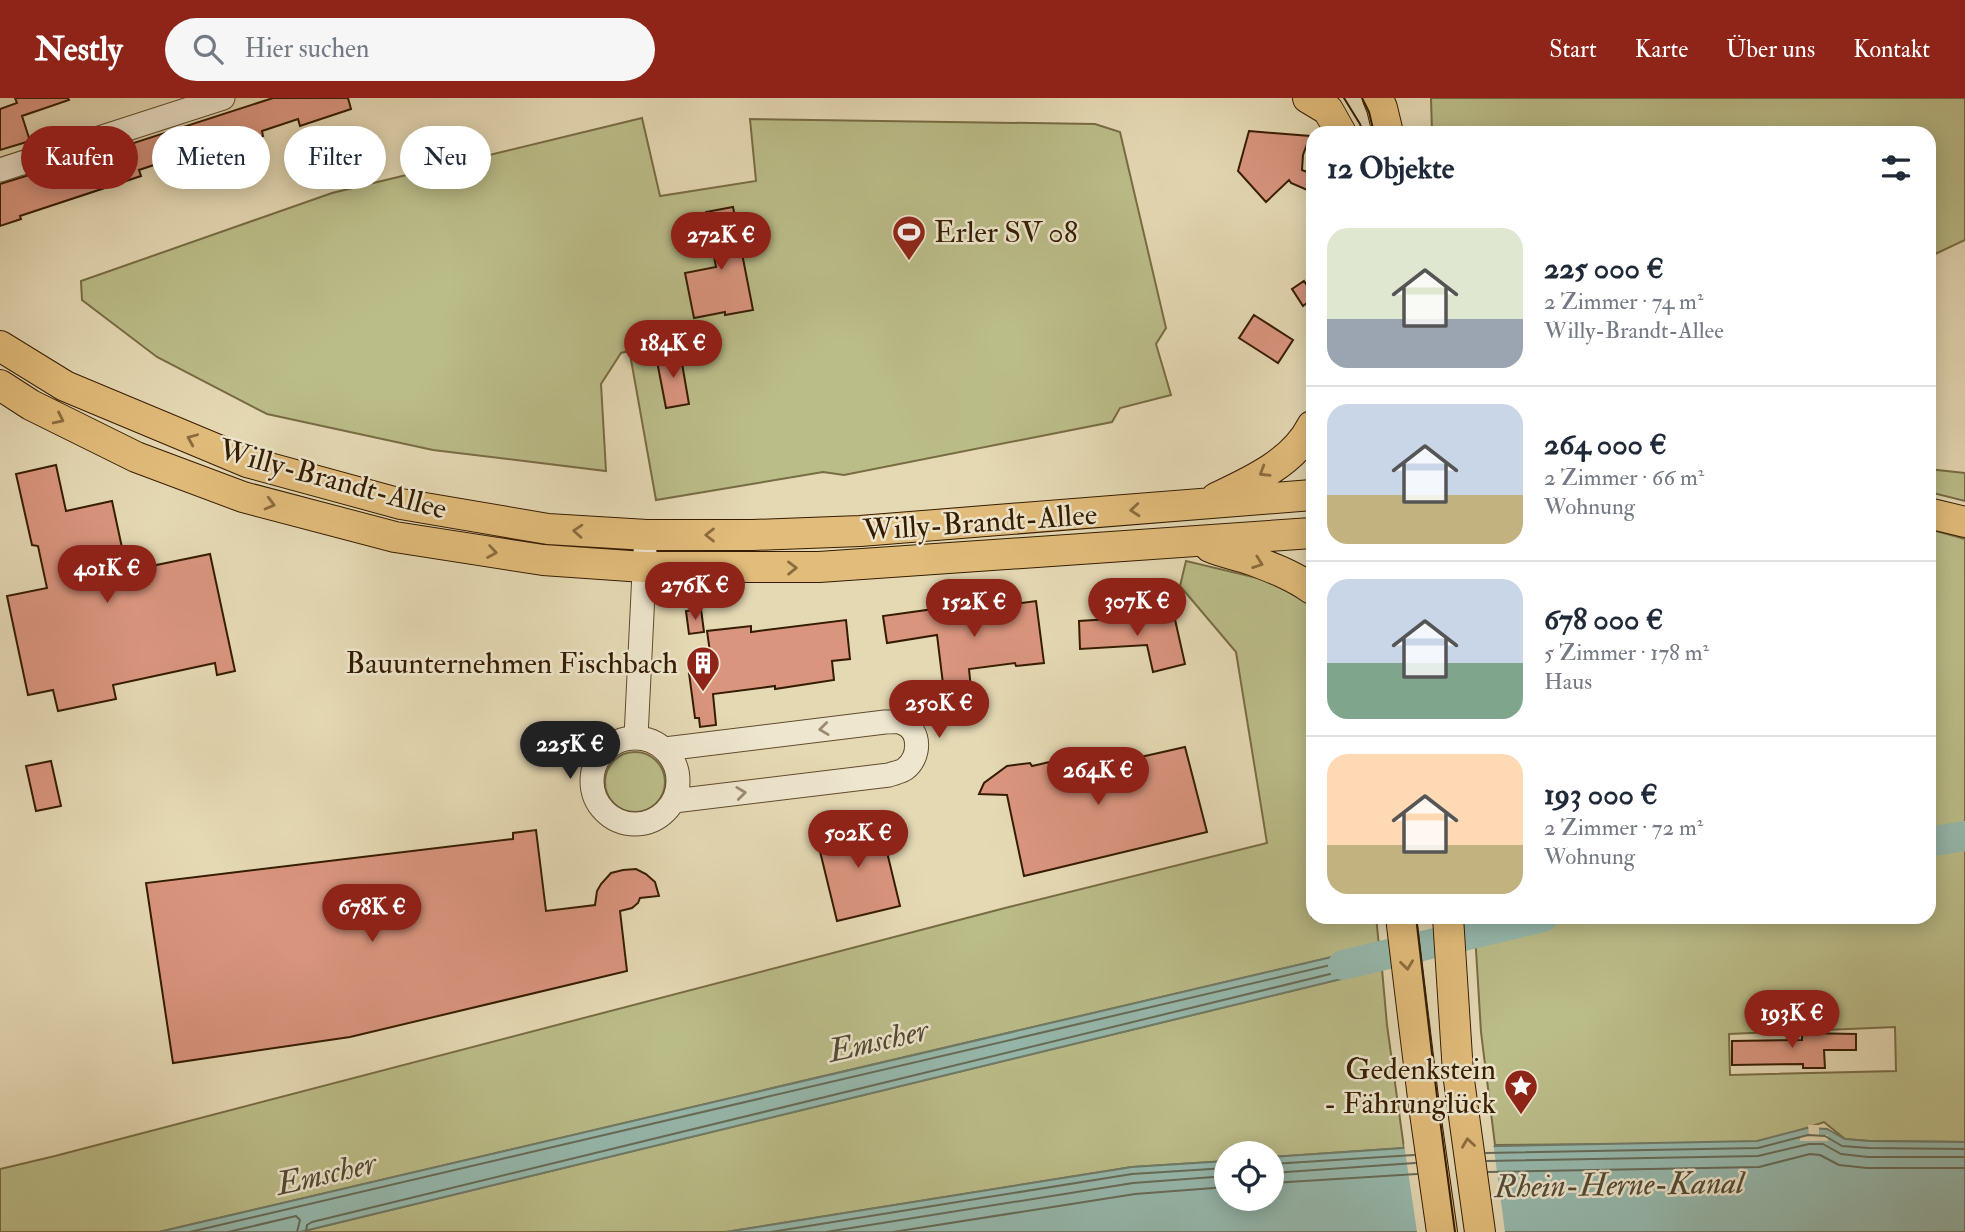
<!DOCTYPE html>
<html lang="de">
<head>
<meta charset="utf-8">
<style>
	body { margin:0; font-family:"IM FELL Double Pica",serif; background:#f6f6f7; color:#1f2937; height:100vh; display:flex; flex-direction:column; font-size:26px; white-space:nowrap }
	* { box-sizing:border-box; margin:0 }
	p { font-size:23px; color:#747a83 }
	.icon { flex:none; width:38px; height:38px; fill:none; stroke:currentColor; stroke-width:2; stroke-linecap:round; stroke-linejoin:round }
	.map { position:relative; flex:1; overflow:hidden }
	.side { position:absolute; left:1306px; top:28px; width:630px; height:798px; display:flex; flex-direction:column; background:#fff; border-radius:21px; box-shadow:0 4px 18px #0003 }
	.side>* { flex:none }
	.guide { position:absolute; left:21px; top:28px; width:665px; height:63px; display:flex; gap:14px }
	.controls { position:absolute; left:1214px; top:1043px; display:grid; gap:14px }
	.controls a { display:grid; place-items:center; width:70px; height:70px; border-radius:50%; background:#fff; box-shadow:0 4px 18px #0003; font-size:35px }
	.price { position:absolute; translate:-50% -60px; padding:0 16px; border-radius:24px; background:#8f2418; color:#fff; font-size:23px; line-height:46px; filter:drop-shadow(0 2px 4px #0008) }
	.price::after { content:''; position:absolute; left:50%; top:42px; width:21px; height:16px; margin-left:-10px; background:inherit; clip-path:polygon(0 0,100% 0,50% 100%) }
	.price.active { background:#222; color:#fff }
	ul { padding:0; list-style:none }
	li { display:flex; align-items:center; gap:21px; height:175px; padding:0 21px }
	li+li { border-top:2px solid #e0e1e3 }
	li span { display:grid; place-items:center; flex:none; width:196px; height:140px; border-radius:21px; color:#555 }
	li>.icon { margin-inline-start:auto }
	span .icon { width:84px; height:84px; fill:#fffc; stroke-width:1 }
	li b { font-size:30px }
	h2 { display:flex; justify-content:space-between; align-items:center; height:84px; padding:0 21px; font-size:30px }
	.chip { padding:0 24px; border-radius:32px; background:#fff; box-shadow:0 4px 18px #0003; font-size:24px; line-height:63px }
	.chip.active { background:#8f2418; color:#fff }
	header { display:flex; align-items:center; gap:42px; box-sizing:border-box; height:98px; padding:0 35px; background:#8f2418; color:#fff }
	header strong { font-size:33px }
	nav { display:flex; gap:38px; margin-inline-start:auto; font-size:24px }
	.search { width:490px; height:63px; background:#f6f6f7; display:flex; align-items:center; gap:18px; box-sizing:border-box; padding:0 24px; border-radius:38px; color:#747a83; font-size:26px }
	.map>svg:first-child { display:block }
</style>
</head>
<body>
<header>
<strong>Nestly</strong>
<div class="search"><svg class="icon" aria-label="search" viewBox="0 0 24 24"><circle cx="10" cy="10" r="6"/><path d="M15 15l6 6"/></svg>Hier suchen</div>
<nav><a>Start</a><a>Karte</a><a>Über uns</a><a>Kontakt</a></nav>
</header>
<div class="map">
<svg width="1965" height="1134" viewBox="0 0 1965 1134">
	<rect width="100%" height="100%" fill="#e5d9b4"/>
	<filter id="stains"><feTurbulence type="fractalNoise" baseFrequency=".00286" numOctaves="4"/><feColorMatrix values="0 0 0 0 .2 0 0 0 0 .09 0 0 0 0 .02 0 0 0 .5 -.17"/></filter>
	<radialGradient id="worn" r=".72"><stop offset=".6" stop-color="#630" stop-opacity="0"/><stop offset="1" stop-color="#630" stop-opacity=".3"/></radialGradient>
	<path fill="#bbbd89" stroke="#786c44" stroke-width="2" fill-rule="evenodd" d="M1431,0H1965V142L1931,158H1929L1928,35H1432Z
		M642,20L660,98L756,83L750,21L1095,26L1120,34L1166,230L1156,246L1171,297L1120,310L1112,324L844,377L823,374L656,402L630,256L679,246L678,241L621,255L601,286L606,373L433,352L267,316L157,259L82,202L81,183L332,95Z
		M1928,371L1965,375V403L1929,394Z
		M1929,431L1965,441V1044L1869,1043L1845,1041L1824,1024L1762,1045L1495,1047L1481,934L1474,819H1928ZM1895,929L1896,973L1730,977L1729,936Z
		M1186,463L1291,488L1312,510V819H1376L1379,848L159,1134H0V1071L55,1058L1005,810L1267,745L1236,554L1180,488Z
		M605 684a30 30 0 1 1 60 0a30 30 0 1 1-60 0Z
		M1382,871L1387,927L1404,1050L1272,1059V1055H1227V1063L1132,1069L726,1134H300Z"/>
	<path fill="#96baaf" stroke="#6f7b69" stroke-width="2" d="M1379,848L1382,871L300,1134H159Z
		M1807,1030L1827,1031L1845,1041L1869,1043L1965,1044V1134H726L1132,1069L1227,1063V1101H1272V1059L1404,1050L1757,1043Z"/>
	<path fill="#e5d9b4" d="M1808,1027H1819V1037H1828V1043H1800V1038L1809,1037Z
		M1493,1044L1505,1134H1417L1404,1046Z"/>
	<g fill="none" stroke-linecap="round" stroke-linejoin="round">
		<path stroke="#666b58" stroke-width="2" d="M1486,1055L1758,1050L1808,1037L1825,1038L1842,1048L1869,1050L1965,1051
			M1487,1063L1758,1058L1809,1046H1823L1841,1056L1868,1059H1965
			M1272,1066L1414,1057
			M1488,1074L1759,1069L1810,1056L1820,1057L1839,1067L1867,1070H1965
			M1272,1075L1415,1065
			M1272,1085L1417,1076
			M190,1134L1369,858L1374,860V864L1371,866L312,1124L307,1127L306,1134
			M228,1134L296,1118L300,1122L297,1134
			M771,1134L1132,1076L1227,1070
			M826,1134L1133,1085L1227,1078
			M893,1134L1135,1096L1227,1089"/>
		<path stroke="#96baaf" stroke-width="30" d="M1928,744L1965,738
			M1343,867L1543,819"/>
	</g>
	<path fill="#da957f" stroke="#351c00" stroke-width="2" d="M15,0H68L69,2L22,18L30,43L0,52V11L17,5Z
		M273,0H348L351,11L300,28L298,21L262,33L263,38L222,51L224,57L193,67L190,55L139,72L141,78L20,118L21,121L0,128V86L100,55V56Z
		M1249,33L1310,38L1303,57L1302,72L1312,76V94L1291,85L1289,82L1266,104L1238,73Z
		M733,109L753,212L725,217V214L694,220L685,175L716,169L706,114Z
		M1304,183L1312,195V201L1303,208L1292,191Z
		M1254,217L1293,242L1278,265L1239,240Z
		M680,254L689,306L666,310L656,258Z
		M56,367L66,413L112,403L127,473L210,456L235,573L217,577L215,565L113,587L116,601L58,613L53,592L28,597L7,498L47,490L38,448L32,447L16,376Z
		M1036,503L1044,565L1016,568L1015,565L969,571L971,591L944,594L937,537L887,545L883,518L934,511V517L961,514L962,517L1007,512L1006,507Z
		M701,511L704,534L689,536L686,513Z
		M1174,517L1185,566L1153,574L1147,547L1080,551L1079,523Z
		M846,522L850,561L832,563L834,582L775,591V588L713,596L716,627L700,629L699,620H695L689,575H694L693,563L711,561L707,533L751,528V534Z
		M1185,649L1207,734L1024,778L1007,697L979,696L984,685L1007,668L1030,665L1032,668L1089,655L1092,670Z
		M51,663L61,708L36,713L26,668Z
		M879,721L900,808L837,823L816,737Z
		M536,732L546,813L595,807L597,793L601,786L611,775L623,772L636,771L646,776L655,784L659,798L640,800L638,805L632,810L620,813L627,873L350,939L173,965L146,785L513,741V735Z
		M1802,935L1856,936V952H1824L1825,970H1803V966L1732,967V943L1802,942Z"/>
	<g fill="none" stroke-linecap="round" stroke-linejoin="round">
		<g stroke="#614b2d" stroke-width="25">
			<path id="minor" d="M0,72L223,0
				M636,639L645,454
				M592 683a43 43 0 1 1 86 0a43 43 0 1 1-86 0Z
				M665,651L885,624C890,624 898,623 902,625C922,632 920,660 905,671C901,674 894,675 889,677L674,703"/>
		</g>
		<g stroke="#351c00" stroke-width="32">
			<path id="major" d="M1308,0L1328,12L1341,35
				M1378,0L1382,10L1388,35
				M0,248L65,288L247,364L401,406L548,431L647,437H753L860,433L1312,397
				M0,287L31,307L136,359L243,399L395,439L543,462L644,469H819L1312,435
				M1216,400C1252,383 1294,364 1312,328
				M1928,415L1965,424
				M1210,449C1224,455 1238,457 1252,462C1273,470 1294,478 1312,491
				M1401,819L1424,1008L1442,1134
				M1448,819L1458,975L1480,1134"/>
		</g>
		<use href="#minor" stroke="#eee6ce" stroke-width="23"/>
		<use href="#major" stroke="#e2bc7a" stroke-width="30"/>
		<path stroke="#351c00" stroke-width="2" d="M1344,0L1360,26L1363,35
			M1362,0L1369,14L1374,35
			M1416,819L1438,1007L1455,1134"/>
	</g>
	<defs><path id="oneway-chevron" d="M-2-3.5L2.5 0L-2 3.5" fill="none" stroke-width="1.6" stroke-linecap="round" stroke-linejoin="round" transform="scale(1.75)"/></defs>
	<g stroke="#8c6c3d">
		<use href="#oneway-chevron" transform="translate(59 321) rotate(26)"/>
		<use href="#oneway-chevron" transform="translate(192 341) rotate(-157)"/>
		<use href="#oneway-chevron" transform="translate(1264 374) rotate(149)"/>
		<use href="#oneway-chevron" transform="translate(270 406) rotate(15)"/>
		<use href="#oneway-chevron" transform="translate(1135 412) rotate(175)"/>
		<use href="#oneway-chevron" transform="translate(578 433) rotate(-176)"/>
		<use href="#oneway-chevron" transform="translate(710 437) rotate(180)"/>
		<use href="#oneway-chevron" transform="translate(492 454) rotate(9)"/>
		<use href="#oneway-chevron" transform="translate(1258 465) rotate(20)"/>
		<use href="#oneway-chevron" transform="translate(792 470) rotate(-1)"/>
		<use href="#oneway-chevron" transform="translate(1407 867) rotate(83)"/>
		<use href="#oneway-chevron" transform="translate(1468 1045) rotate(-98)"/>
	</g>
	<g stroke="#9b8b71">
		<use href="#oneway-chevron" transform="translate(824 631) rotate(173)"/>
		<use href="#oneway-chevron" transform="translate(741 695) rotate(-7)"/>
	</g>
	<defs>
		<g id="stadium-pin" transform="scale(1.75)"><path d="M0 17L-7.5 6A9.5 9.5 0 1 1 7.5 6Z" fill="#8f2418" stroke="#eee6ce"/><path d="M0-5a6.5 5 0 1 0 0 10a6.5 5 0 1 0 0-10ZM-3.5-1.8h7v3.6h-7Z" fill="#fff"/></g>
		<g id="building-pin" transform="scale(1.75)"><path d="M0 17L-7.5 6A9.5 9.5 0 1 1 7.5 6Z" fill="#8f2418" stroke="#eee6ce"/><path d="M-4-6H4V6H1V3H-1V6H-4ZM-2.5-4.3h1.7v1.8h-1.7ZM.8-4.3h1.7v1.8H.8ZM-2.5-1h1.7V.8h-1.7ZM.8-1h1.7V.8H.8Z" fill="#fff"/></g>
		<g id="sight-pin" transform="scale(1.75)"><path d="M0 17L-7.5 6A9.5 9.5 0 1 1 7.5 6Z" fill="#8f2418" stroke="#eee6ce"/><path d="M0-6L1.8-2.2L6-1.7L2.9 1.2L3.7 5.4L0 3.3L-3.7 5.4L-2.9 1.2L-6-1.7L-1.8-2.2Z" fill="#fff"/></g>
	</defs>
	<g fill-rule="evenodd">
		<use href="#stadium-pin" x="909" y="134"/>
		<use href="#building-pin" x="703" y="565"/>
		<use href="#sight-pin" x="1521" y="988"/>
	</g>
	<g text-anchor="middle" stroke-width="5" stroke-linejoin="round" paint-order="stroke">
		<g font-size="30" fill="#351c00" stroke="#eee6ce" text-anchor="end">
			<text x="934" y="144" text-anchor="start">Erler SV 08</text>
			<text x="678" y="575">Bauunternehmen Fischbach</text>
			<text x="1496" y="981">Gedenkstein<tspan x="1496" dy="34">- Fährunglück</tspan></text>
		</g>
		<g font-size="30" fill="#351c00" stroke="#eee6ce">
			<text transform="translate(333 381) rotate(15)" y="10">Willy-Brandt-Allee</text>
			<text transform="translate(980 424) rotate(-4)" y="10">Willy-Brandt-Allee</text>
		</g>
		<g font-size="32" font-style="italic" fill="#524b35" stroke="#eee6ce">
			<text transform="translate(878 942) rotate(-13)" y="11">Emscher</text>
			<text transform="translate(326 1075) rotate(-13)" y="11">Emscher</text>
			<text transform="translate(1619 1086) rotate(-1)" y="11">Rhein-Herne-Kanal</text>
		</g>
	</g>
	<rect width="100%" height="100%" filter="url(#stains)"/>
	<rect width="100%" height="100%" fill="url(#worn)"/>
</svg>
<div class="controls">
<a><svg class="icon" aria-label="locate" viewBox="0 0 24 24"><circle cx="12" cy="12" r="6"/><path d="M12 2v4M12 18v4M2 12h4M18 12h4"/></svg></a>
</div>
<b class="price" style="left:721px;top:174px">272K €</b>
<b class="price" style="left:673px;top:282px">184K €</b>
<b class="price" style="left:107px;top:507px">401K €</b>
<b class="price" style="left:695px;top:524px">276K €</b>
<b class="price" style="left:1137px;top:540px">307K €</b>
<b class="price" style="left:974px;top:541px">152K €</b>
<b class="price" style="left:939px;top:642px">250K €</b>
<b class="price active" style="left:570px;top:683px">225K €</b>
<b class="price" style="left:1098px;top:709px">264K €</b>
<b class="price" style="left:858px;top:772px">502K €</b>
<b class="price" style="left:372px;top:846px">678K €</b>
<b class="price" style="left:1792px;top:952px">193K €</b>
<div class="guide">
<a class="chip active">Kaufen</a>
<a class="chip">Mieten</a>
<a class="chip">Filter</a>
<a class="chip">Neu</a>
</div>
<section class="side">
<h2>12 Objekte<svg class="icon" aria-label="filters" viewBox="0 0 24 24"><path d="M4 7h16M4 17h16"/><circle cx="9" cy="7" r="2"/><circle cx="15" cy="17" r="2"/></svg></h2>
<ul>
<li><span style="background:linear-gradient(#dfe7d0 65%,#9aa5b1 0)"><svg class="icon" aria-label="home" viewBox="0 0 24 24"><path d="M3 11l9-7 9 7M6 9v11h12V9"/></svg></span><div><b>225 000 €</b><p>2 Zimmer · 74 m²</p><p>Willy-Brandt-Allee</p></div></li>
<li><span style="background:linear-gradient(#c9d6e8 65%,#c2b280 0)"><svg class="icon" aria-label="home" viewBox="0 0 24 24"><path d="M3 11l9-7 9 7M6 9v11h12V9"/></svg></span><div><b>264 000 €</b><p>2 Zimmer · 66 m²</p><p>Wohnung</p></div></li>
<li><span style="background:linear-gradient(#c9d6e8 60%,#7fa58c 0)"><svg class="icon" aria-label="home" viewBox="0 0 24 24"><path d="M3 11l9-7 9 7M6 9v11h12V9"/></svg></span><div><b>678 000 €</b><p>5 Zimmer · 178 m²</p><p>Haus</p></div></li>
<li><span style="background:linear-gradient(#ffd9b3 65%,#c2b280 0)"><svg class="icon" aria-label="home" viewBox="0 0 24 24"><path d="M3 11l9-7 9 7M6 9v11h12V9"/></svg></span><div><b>193 000 €</b><p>2 Zimmer · 72 m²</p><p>Wohnung</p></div></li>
</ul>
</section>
</div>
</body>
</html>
